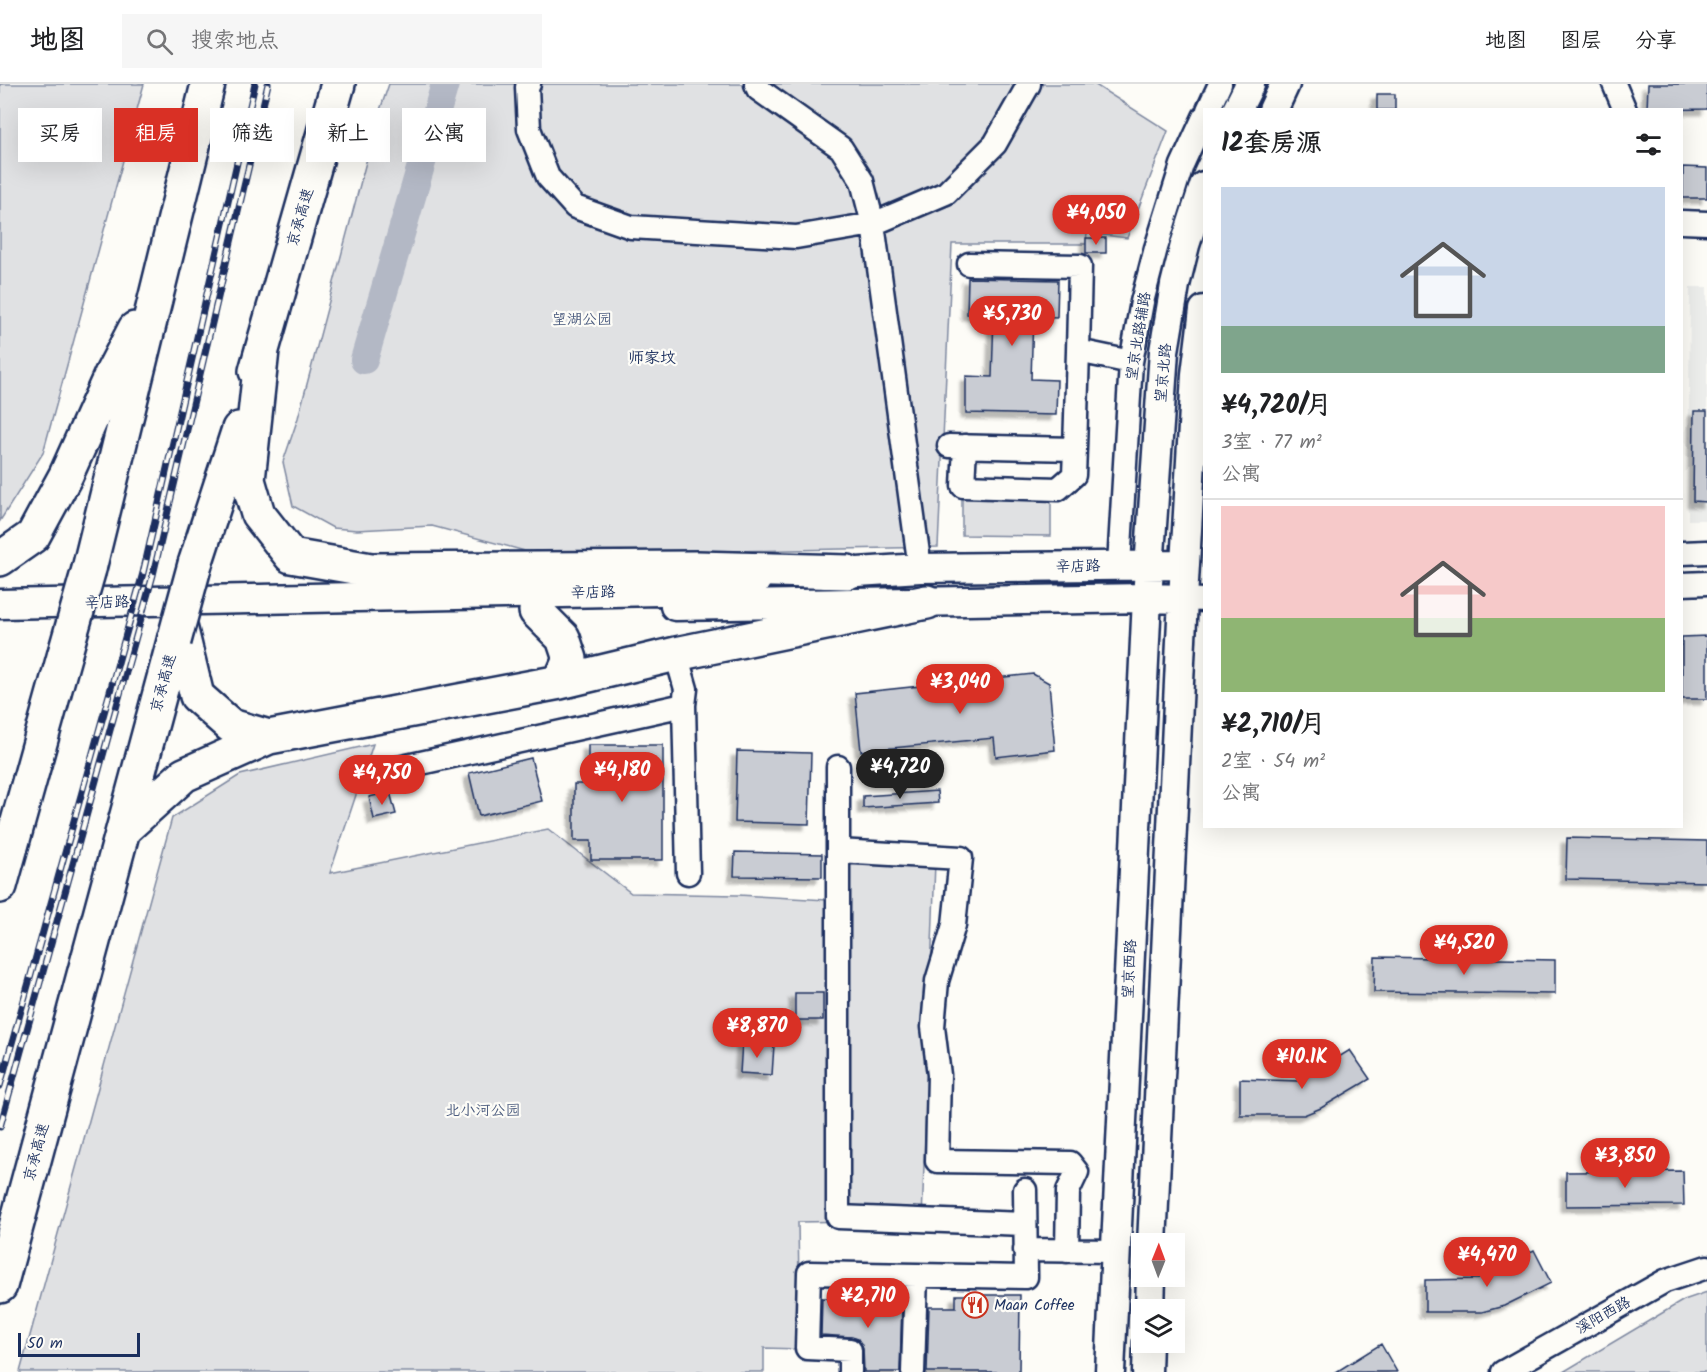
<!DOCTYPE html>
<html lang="zh">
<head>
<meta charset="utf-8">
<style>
	body { margin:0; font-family:Kalam,"LXGW WenKai TC",sans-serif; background:#f6f6f6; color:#202124; height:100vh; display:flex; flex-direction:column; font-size:22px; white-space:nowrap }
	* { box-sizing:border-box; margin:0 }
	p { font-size:20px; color:#757577 }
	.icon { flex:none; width:33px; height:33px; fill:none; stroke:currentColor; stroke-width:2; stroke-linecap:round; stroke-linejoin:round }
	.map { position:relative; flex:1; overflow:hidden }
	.drawer { position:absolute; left:1203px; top:24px; width:480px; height:720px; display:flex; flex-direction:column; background:#fff; border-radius:0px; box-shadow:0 6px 24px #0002 }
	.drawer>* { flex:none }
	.banner { position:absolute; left:18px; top:24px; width:570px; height:54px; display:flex; gap:12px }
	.needle { width:39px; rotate:1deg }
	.tools { position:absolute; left:1131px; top:1149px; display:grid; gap:12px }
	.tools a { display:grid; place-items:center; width:54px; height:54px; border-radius:0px; background:#fff; box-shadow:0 6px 24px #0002; font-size:30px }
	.scale { position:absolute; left:18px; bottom:15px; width:122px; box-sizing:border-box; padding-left:6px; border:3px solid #1b2f5e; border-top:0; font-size:16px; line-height:21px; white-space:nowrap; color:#1b2f5e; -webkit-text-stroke:4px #fdfcf7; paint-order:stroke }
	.price { position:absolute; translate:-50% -51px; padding:0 14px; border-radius:21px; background:#d93025; color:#fff; font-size:20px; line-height:39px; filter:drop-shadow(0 2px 3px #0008) }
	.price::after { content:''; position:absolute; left:50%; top:36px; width:18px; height:14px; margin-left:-9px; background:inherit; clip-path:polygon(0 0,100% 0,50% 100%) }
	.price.active { background:#222; color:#fff }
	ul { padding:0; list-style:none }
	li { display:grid; align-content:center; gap:12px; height:318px; padding:0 18px }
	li+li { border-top:2px solid #e0e0e0 }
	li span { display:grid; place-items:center; height:186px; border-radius:0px; color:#555 }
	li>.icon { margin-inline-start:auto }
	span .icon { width:108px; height:108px; fill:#fffc; stroke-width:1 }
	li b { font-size:26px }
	h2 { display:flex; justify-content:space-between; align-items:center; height:72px; padding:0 18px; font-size:26px }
	.pill { padding:0 21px; border-radius:0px; background:#fff; box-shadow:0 6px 24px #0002; font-size:21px; line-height:54px }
	.pill.active { background:#d93025; color:#fff }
	header { display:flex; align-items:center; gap:36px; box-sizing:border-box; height:84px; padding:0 30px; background:#fff; border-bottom:2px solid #e0e0e0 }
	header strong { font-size:28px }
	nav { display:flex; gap:33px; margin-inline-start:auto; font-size:21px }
	.search { width:420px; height:54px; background:#f6f6f6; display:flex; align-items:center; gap:15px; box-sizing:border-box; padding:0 21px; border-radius:0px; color:#757577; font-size:22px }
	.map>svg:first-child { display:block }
</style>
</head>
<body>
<header>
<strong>地图</strong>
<div class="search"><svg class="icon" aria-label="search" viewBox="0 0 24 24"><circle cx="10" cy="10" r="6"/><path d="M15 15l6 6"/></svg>搜索地点</div>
<nav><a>地图</a><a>图层</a><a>分享</a></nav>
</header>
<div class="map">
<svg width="1707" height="1288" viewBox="0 0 1707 1288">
	<defs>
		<filter id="shadow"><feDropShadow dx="-5.5" dy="5.5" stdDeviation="1.5" flood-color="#0004"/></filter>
	</defs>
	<rect width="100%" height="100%" fill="#fdfcf7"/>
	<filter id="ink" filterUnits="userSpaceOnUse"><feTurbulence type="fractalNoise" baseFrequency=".0167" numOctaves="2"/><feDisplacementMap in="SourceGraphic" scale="12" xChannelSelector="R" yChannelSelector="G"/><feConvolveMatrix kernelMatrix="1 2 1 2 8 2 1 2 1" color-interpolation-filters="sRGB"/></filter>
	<g filter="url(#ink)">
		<path fill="#edeeec" d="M1690,203H1707V436H1688Z"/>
		<path fill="#e0e1e3" stroke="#7e88a0" stroke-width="1.5" d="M0,0H144L43,369L0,437Z
			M389,0H1094L1168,47L1127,154L1087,149L1086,160H952L938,463L540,471L432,442L357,446L333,444L293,422L283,378L298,334L379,29Z
			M962,411L1051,412V452L962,451Z
			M373,660L330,789L548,745L631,809L738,811L845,817V774L935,778L922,1136L798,1138L800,1265L764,1264V1288H20L172,734L240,691Z
			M1707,1208V1288H1563L1684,1216Z"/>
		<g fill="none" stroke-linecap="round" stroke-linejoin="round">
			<path stroke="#b3b8c5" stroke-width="28" d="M364,276L445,0"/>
		</g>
		<path fill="#c9ccd3" stroke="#1b2f5e" stroke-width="1.5" filter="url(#shadow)" d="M1648,0H1707V25L1647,26Z
			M1377,10H1395V26H1377Z
			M1683,83L1707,84V114H1683Z
			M1086,154H1106V169H1086Z
			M968,194L1058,196L1057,233L1033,232L1031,295L1057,296L1056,331L966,329V292L992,293L994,231L967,230Z
			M1694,327H1707V418L1693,417Z
			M1707,552V615H1682V553Z
			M1033,590L1049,599L1055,666L996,673L994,654L861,667L855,609Z
			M588,661H663V776H591V757H574V700H588Z
			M737,667L811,669L809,740L735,738Z
			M531,674L542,717L479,732L469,689Z
			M937,707L938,719L863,724V712Z
			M390,708L396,730L374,735L369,713Z
			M1567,754L1707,757V798L1566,795Z
			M735,768L822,770V793L734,792Z
			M1375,873L1555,876V910L1374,908Z
			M795,909H823V936H795Z
			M742,958L774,961L772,991L740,989Z
			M1350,966L1370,995L1321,1024L1304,1031H1240V995L1300,997Z
			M1683,1087L1684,1121L1566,1122V1088Z
			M1534,1166L1551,1199L1504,1222L1482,1228H1425V1196L1478,1195Z
			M956,1211H1020L1019,1288H927L929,1223H956Z
			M822,1214L902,1216L900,1288H864L863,1265L858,1255L851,1253L821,1251Z
			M1381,1260L1397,1288H1336Z"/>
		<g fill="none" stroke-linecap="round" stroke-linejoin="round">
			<g stroke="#1b2f5e" stroke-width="27">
				<path id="minor" d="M529,0L527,3L529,45L548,93L575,123L631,143L796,153L873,140L946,109L995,60L1029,0
					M756,0L758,5L841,64L862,97L873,140L920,484
					M1614,0L1625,26
					M1208,26L1220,0
					M1682,138L1707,139
					M969,180L1080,182L1078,267L1131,278
					M949,362L1075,365L1078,267
					M965,362L963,402L1058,405L1074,391L1075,365
					M1682,469L1707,468
					M1119,481L1131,278L1142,218L1156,164L1182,81L1204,33
					M1682,500L1707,499
					M1183,515L1204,516
					M676,570L686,605L684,621L688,789
					M838,683V1133L1025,1140
					M357,693L684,621
					M838,767L961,774L954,841L937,897L933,943L939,991L937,1077L1070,1079L1077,1088L1068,1107L1067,1167
					M1025,1166L1115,1167
					M850,1288V1266L807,1264L809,1189L1026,1193L1025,1106
					M913,1288L916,1191
					M1503,1288L1665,1197L1707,1183"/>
			</g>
			<g stroke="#1b2f5e" stroke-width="33">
				<path id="major" d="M1237,26L1250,0
					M1273,26L1285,0
					M826,490L920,484L1185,481
					M0,520L660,507L756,497
					M675,522L1147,514L1183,515
					M1152,1160L1183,515L1196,290L1204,226
					M1150,1226L1151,1192
					M1110,1288L1147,514L1164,267L1175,201L1185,161L1204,102
					M1147,1288L1148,1258"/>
			</g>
			<g stroke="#1b2f5e" stroke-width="38">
				<path id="highway" d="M262,266L248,396L258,430L291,472L371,486L697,484L848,488
					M256,287L338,0
					M0,475L33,452L66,391L111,291L135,245
					M195,480L239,345
					M89,485L208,0
					M536,527L563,554L570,575L560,598
					M180,542L197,612L231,642L269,653
					M123,746L184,691L269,653L560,598L676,570L927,518
					M0,802L65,569
					M0,1202L174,557"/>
			</g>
			<use href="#minor" stroke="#fdfcf7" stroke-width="22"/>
			<use href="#major" stroke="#fdfcf7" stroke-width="28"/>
			<use href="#highway" stroke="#fdfcf7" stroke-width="33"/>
			<g stroke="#1b2f5e" stroke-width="7">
				<path id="rail" d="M0,1002L143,489L255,0
					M0,1043L153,491L268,0"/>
			</g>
			<use href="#rail" stroke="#fdfcf7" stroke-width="4.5" stroke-dasharray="14" stroke-linecap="butt"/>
			<g stroke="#1b2f5e" stroke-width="38" stroke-linecap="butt">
				<path id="highway-bridge" d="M174,557L195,480
					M65,569L89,485"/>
			</g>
			<use href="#highway-bridge" stroke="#fdfcf7" stroke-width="33"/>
		</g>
	</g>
	<defs>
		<g id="restaurant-ring" transform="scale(1.35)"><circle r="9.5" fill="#fdfcf7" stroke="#c8321e" stroke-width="1.5"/><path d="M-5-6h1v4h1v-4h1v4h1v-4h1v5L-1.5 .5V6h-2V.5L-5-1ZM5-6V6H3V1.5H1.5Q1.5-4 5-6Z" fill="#c8321e"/></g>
	</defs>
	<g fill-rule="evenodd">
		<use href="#restaurant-ring" x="975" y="1221"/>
	</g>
	<g text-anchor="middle" stroke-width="4.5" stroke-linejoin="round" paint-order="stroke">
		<g font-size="15" fill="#1b2f5e" stroke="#fdfcf7">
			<text transform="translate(300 133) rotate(-74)" y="5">京承高速</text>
			<text transform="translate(1138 252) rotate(-81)" y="5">望京北路辅路</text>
			<text transform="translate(1163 289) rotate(-85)" y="5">望京北路</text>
			<text transform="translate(1078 482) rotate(-1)" y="5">辛店路</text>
			<text transform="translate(593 508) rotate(-1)" y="5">辛店路</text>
			<text transform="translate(107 518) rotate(-1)" y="5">辛店路</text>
			<text transform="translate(163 599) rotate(-75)" y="5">京承高速</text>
			<text transform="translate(1129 885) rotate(-87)" y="5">望京西路</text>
			<text transform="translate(36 1068) rotate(-75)" y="5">京承高速</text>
			<text transform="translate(1603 1231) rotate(-29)" y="5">溪阳西路</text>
		</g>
		<g font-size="15" fill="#4c5c7f" stroke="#fdfcf7">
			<text x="582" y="240">望湖公园</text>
			<text x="483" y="1031">北小河公园</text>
		</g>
		<g font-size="15" fill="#1b2f5e" stroke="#fdfcf7" text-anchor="start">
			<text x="994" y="1226">Maan Coffee</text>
		</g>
		<g font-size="16" fill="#1b2f5e" stroke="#fdfcf7">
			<text x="652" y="279">师家坟</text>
		</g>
	</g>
</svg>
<div class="tools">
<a><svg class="needle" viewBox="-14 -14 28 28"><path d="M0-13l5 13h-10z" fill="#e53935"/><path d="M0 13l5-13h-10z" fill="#757577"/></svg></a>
<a><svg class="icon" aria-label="layers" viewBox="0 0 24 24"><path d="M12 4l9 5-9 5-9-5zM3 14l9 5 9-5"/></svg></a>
</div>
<div class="scale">50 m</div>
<b class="price" style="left:1096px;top:162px">¥4,050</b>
<b class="price" style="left:1012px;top:263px">¥5,730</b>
<b class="price" style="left:960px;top:631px">¥3,040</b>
<b class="price active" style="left:900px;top:716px">¥4,720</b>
<b class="price" style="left:622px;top:719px">¥4,180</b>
<b class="price" style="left:382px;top:722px">¥4,750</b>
<b class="price" style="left:1464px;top:892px">¥4,520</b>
<b class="price" style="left:757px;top:975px">¥8,870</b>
<b class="price" style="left:1302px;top:1006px">¥10.1K</b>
<b class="price" style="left:1625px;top:1105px">¥3,850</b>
<b class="price" style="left:1487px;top:1204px">¥4,470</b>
<b class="price" style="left:868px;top:1245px">¥2,710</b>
<div class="banner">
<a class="pill">买房</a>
<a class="pill active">租房</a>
<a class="pill">筛选</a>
<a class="pill">新上</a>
<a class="pill">公寓</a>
</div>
<section class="drawer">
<h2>12套房源<svg class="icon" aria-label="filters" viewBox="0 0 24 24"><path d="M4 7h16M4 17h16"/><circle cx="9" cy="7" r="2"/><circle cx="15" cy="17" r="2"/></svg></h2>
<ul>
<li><span style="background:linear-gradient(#c9d6e8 75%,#7fa58c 0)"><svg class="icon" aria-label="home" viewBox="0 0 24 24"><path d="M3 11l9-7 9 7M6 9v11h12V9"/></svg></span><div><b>¥4,720/月</b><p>3室 · 77 m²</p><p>公寓</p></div></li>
<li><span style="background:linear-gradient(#f6c9c9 60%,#8fb573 0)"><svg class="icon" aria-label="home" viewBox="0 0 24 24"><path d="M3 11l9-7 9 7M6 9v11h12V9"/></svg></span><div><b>¥2,710/月</b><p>2室 · 54 m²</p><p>公寓</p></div></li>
</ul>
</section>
</div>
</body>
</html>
